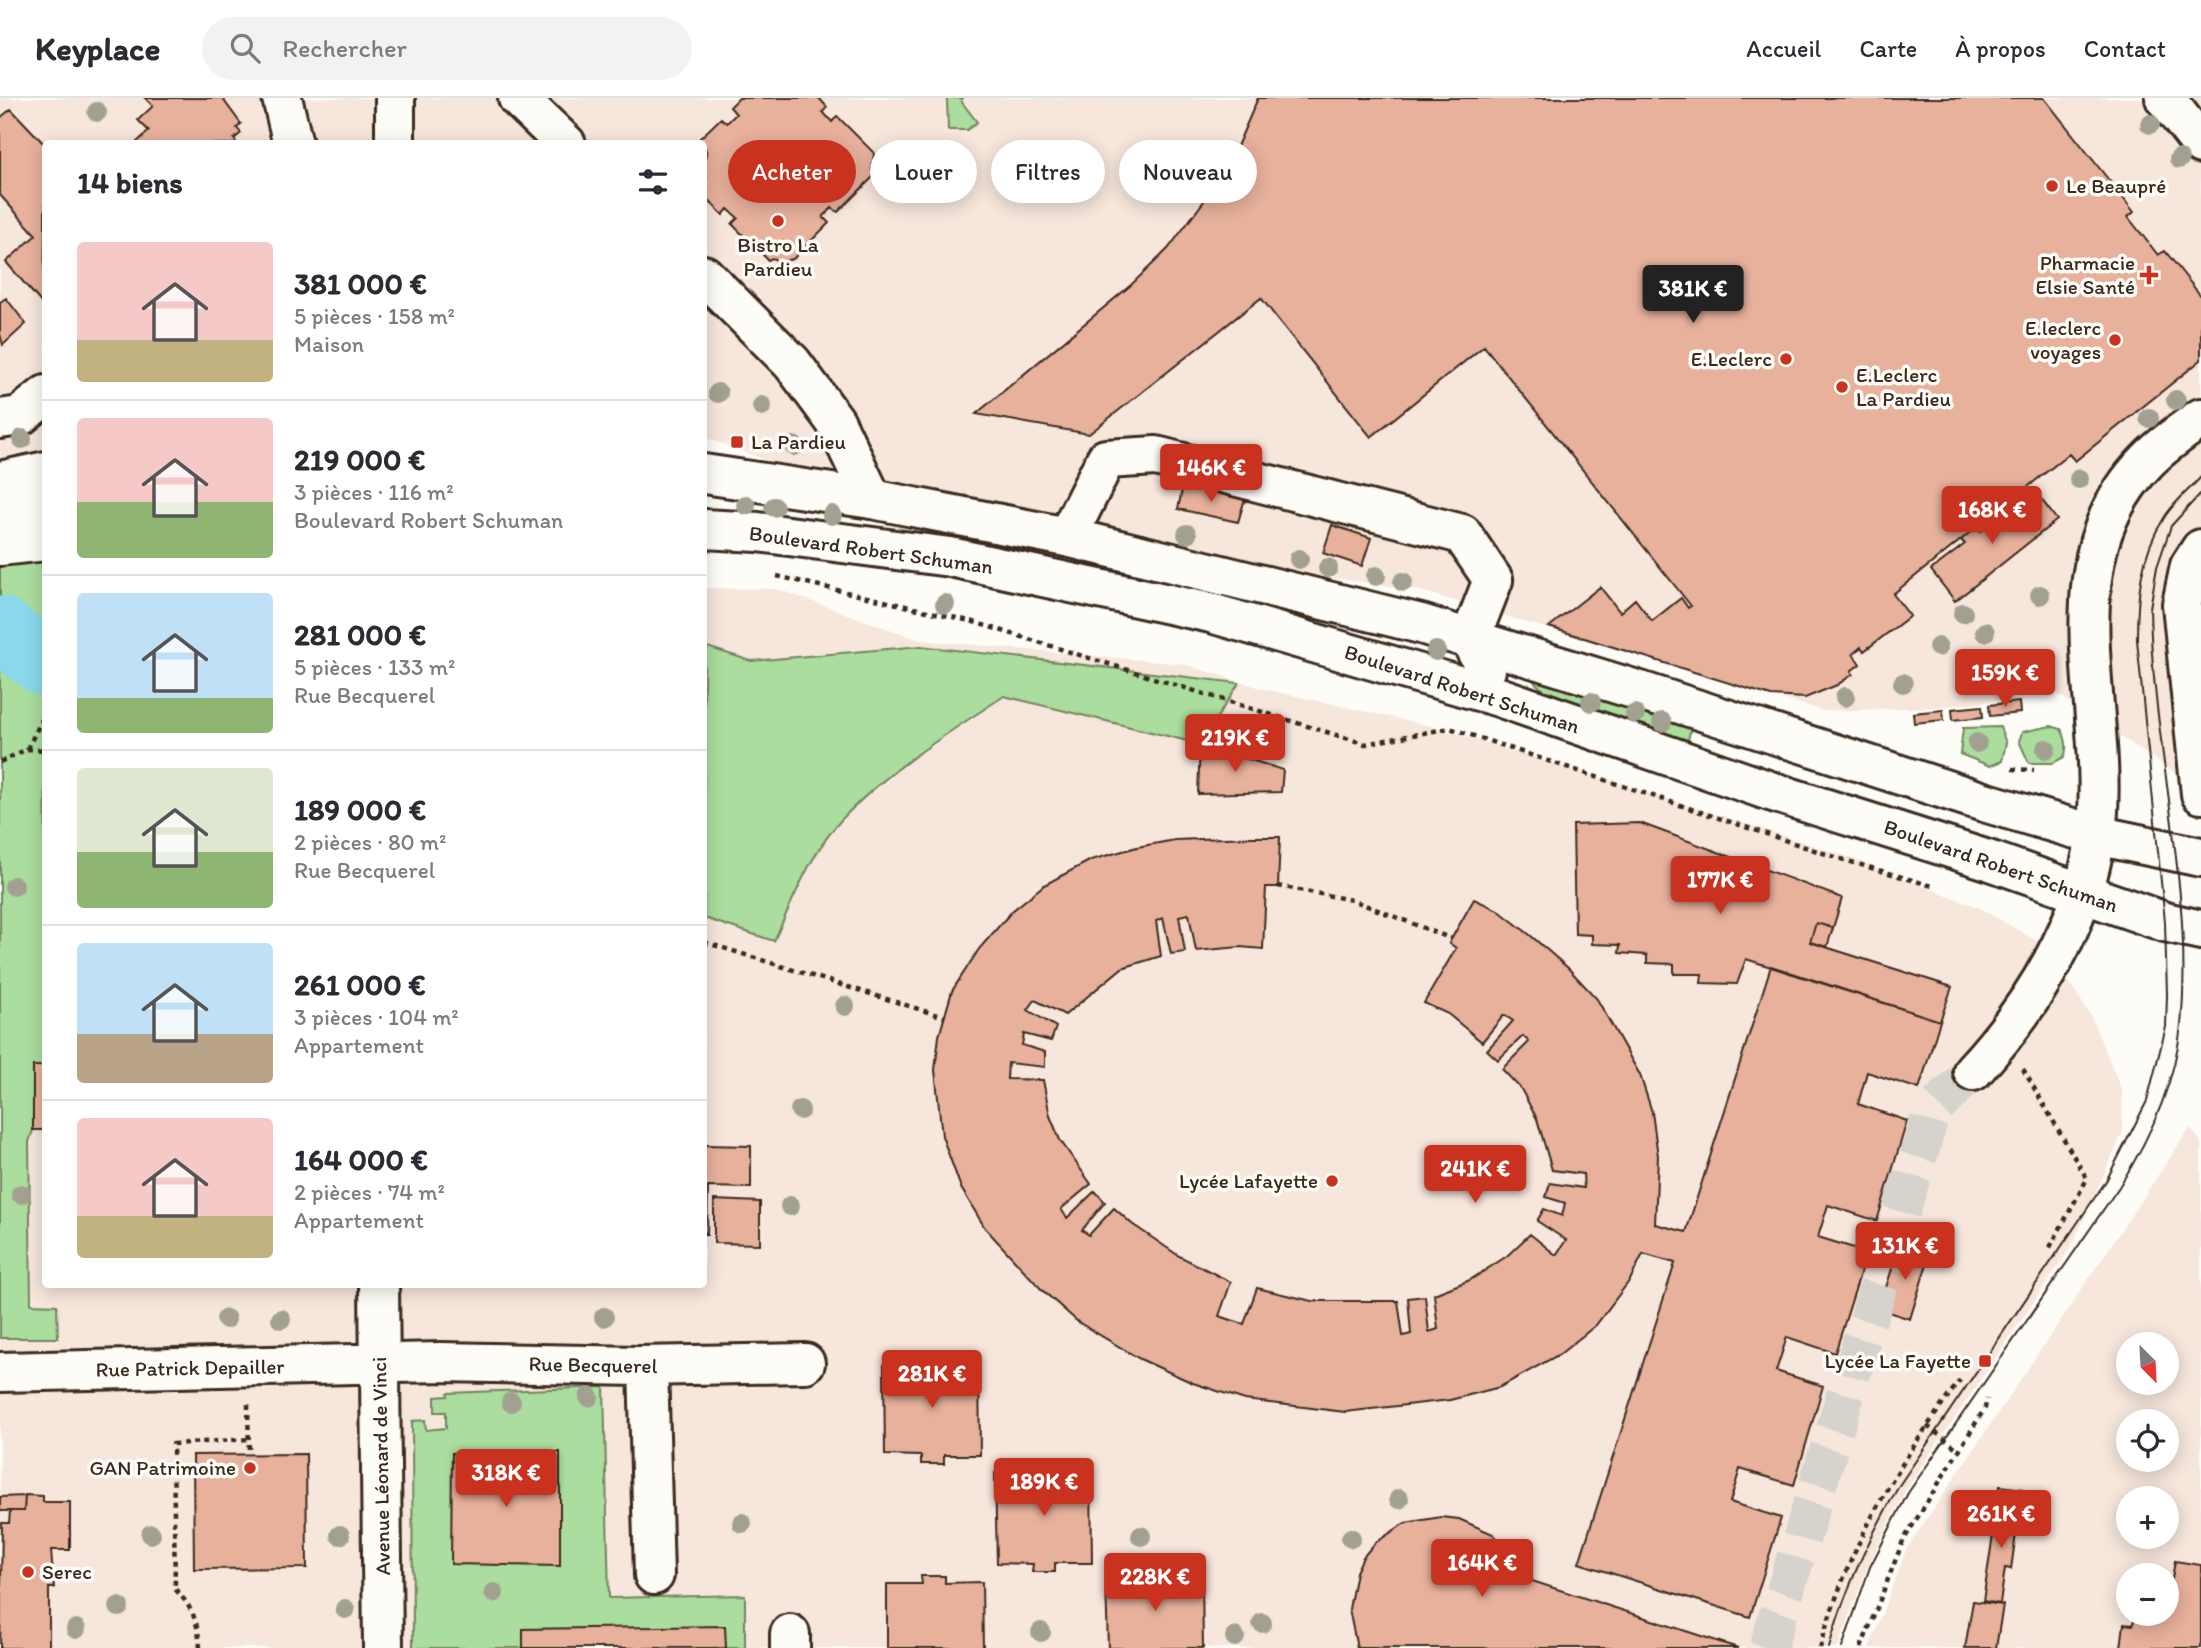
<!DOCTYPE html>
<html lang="fr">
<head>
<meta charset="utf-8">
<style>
	body { margin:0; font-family:Itim,sans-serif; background:#f2f2f3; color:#2b2b33; height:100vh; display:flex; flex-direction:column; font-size:26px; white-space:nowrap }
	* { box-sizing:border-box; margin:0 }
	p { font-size:23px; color:#7c7c81 }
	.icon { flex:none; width:38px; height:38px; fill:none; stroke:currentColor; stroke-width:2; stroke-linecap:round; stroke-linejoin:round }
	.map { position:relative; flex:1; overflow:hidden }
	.details { position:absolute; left:42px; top:42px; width:665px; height:1148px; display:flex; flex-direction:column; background:#fff; border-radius:7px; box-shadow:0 4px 18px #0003 }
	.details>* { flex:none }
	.hud { position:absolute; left:728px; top:42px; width:665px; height:63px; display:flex; gap:14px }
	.needle { width:46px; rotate:156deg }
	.fabs { position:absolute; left:2116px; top:1234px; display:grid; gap:14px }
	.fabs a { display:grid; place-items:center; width:63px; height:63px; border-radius:50%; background:#fff; box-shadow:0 4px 18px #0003; font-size:35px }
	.price { position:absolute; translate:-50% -60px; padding:0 16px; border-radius:7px; background:#c8321e; color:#fff; font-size:23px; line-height:46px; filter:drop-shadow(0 2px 4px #0008) }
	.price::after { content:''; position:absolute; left:50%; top:42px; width:21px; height:16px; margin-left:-10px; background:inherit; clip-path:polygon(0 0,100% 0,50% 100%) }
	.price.selected { background:#222; color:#fff }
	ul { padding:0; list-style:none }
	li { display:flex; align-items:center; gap:21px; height:175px; padding:0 35px }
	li+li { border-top:2px solid #e1e1e2 }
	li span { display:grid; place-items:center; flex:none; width:196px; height:140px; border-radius:7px; color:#555 }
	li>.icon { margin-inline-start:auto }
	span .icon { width:84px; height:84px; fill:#fffc; stroke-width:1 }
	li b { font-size:30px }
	h2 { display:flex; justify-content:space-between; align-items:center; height:84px; padding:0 35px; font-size:30px }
	.tag { padding:0 24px; border-radius:32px; background:#fff; box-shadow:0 4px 18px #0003; font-size:24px; line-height:63px }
	.tag.selected { background:#c8321e; color:#fff }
	header { display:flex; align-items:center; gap:42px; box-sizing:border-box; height:98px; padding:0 35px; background:#fff; border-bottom:2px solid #e1e1e2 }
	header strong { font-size:33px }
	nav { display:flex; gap:38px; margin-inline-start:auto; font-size:24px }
	.search { width:490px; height:63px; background:#f2f2f3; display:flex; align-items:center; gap:18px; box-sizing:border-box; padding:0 24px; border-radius:38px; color:#7c7c81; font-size:26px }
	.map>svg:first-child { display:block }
</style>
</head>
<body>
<header>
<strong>Keyplace</strong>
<div class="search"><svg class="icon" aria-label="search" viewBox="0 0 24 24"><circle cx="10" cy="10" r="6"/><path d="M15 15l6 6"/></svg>Rechercher</div>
<nav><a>Accueil</a><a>Carte</a><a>À propos</a><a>Contact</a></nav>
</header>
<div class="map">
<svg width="2201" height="1550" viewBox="0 0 2201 1550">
	<rect width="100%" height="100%" fill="#fdfcf7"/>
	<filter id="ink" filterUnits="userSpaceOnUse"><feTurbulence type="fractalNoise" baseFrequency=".0143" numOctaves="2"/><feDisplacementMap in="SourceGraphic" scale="14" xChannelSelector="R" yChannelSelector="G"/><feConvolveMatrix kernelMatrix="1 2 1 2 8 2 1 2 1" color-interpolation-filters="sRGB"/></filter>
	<g filter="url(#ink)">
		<path fill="#f6e6dc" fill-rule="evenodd" d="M0,0H2201V687L2184,681L2057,596L1933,609L1824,613L1418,492L1094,446L872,401L704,339V46H46L45,363L0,371Z
			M45,484L46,1186H704V490L777,491L920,542L1183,566L1264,591L1430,628L1570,670L1843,757L1978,809L2047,849L2090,917L2122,993L2123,1034L2071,1149L1905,1393L1867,1470L1838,1550H0V495Z
			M2190,1030L2201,1044V1550H1869L1906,1452ZM2128,1246H2166V1284H2128ZM2128,1323H2166V1362H2128ZM2128,1400H2166V1438H2128ZM2128,1477H2166V1516H2128Z"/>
		<path fill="#aadd9e" stroke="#72845e" stroke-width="2" d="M947,0H963L961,3L977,24L967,32H948Z
			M45,459L46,968L33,969V1032L29,1044L31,1206L57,1207L58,1240H0V467Z
			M704,548L751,563L921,548L1239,585L1200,646L1004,598C948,635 888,672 842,721C811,754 793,802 774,843L704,820Z
			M1527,574L1693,621L1688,642C1644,630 1550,615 1527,574Z
			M2051,628L2061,631C2066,640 2068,650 2064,659L2053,665H2029L2019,643L2022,634Z
			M2000,629L2006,645L2002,663L1990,668L1960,656L1963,630Z
			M604,1289L609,1500L745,1497V1550H413L412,1323L425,1322L426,1332L446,1330V1314H435V1299L448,1298V1295Z"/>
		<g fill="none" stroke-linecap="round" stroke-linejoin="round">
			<path stroke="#8ad8e9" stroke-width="66" d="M0,531L46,566"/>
		</g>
		<path fill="#e7b19c" stroke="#3b2a1e" stroke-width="2" d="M145,0H222L241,26L237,30L241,35L234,41L237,46H135L149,33L138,22L153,8Z
			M739,0H819L827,9L823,14L832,24L837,18L874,55L872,74L875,77L838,114L832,110L823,119L829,125L793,161L780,164L772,160L768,162L732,126L738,120L728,111L723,117L704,98V84L707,80L704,75V61L707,57L704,46L696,44L721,20L727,25L736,16L730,9Z
			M1258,0H2044L2134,114L2128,119L2158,157L2165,153L2201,198V262L2075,363L2069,356L1893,496L1910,518L1864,553L1861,549L1853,556L1860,566L1851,573L1853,576L1837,587L1805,600L1771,598L1549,529L1600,489L1620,514L1635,501L1652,523L1681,500L1688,510L1691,508L1484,248L1371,339L1261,200L1089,336L976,316L1131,187L1168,151L1216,87L1235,53Z
			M11,11L46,48L44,208L6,164L36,137L0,97V20Z
			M6,200L26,226L3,247L0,236V204Z
			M1183,387L1250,402L1244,404L1238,424L1178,411Z
			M2015,399L2026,413L2041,401L2057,422L1955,503L1931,472L1965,446L1961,442L1978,428L1981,433L2008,412L2004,407Z
			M1332,427L1371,440L1362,468L1323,455Z
			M2019,604L2020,615L1990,618L1989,607Z
			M1982,608L1983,619L1953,622L1952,611Z
			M1943,612L1944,622L1914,625L1913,615Z
			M1200,646L1283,672L1281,694L1198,696Z
			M1640,725L1842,800L1833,830L1816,825L1810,844L1952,889L1940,923L1746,861L1737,886L1701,885L1702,876H1674V866L1647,865V857L1619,855L1620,847L1592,846V837L1575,836L1573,727Z
			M1250,739H1280L1278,789H1266L1263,851L1240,849L1196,853L1189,816L1179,818L1185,854L1171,856L1163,820L1156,823L1161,858L1122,870L1065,917L1035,902L1028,912L1056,929L1051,943L1024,936L1022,947L1045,954V969L1008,965L1007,981L1043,982L1050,1018L1060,1042L1091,1086L1061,1111L1067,1120L1095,1093L1105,1104L1082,1132L1089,1137L1114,1110L1132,1126L1179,1158L1231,1184L1219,1218L1244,1226L1257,1190L1312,1203H1398L1403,1238L1411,1236L1408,1200L1425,1198L1429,1234L1438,1231L1434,1196L1470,1182L1507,1158L1530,1136L1556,1157L1566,1142L1537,1123L1544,1111L1562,1118L1565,1105L1546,1099L1550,1085L1584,1090L1583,1076L1552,1072L1537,1021L1521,991L1502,971L1529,944L1523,938L1498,962L1487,952L1513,923L1504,917L1482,944L1448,916L1424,905L1456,850L1449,845L1474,801L1498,812L1530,837L1568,870L1597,901L1640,977L1652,1014L1658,1058L1655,1126L1686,1134L1771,868L1940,923L1919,991L1867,974L1858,1006L1907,1023L1877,1123L1828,1107L1818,1139L1867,1154L1835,1255L1787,1239L1776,1273L1823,1288L1794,1387L1740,1371L1730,1404L1781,1420L1750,1519L1579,1465L1675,1165L1643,1156L1630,1182L1596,1227L1560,1256L1500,1289L1450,1302L1345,1314L1245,1302L1193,1285L1140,1261L1078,1224L1042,1192L985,1130L961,1090L942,1038L935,972L939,938L952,893L979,851L1012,813L1044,787L1091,762L1137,749L1175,742Z
			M1816,825L1833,830L1827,849L1810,844Z
			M33,968H46V1032H33Z
			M704,1047L751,1048V1090L708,1089L707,1137H704Z
			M714,1102L760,1104V1146L714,1145Z
			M1900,1146L1930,1156L1910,1221L1879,1211Z
			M918,1259H942V1266L979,1265L980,1357H944V1366H921V1358L885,1357L884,1267H919Z
			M560,1354V1468L451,1466L452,1355Z
			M306,1356L307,1470L194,1471L193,1357Z
			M1053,1366V1374L1091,1373L1092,1465H1055V1474H1032L1033,1466L997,1465L995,1375H1030V1367Z
			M2000,1388L2023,1391L2020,1407L1998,1404Z
			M25,1397L43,1398V1404H70V1452H51L54,1490H49V1550H0L2,1425H9L10,1413H24Z
			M25,1398L24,1413H0V1399Z
			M1998,1404L2020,1407L2011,1471L2005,1470L2000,1506L1983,1503Z
			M1441,1419L1459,1421L1493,1436L1524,1468L1529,1482L1738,1550H1357L1349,1511L1356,1474L1363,1459L1375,1445L1405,1425Z
			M2175,1463L2201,1467V1550H2121L2124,1526L2133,1527L2135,1516H2166Z
			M1164,1475V1482H1202L1203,1550H1108L1106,1484L1141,1483V1476Z
			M921,1478H945V1485L982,1484L983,1550H887V1486H922Z
			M1973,1503L2003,1507L1996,1550H1965Z
			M725,1528L726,1550H523V1531Z"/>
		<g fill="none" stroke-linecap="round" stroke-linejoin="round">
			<path stroke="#d6d2cc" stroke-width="38" stroke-dasharray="38 19" stroke-linecap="butt" d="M1768,1550L1932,1013L1973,973"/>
			<g stroke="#3b2a1e" stroke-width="44">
				<path id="minor" d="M282,0L293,46
					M518,0L566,46
					M2165,0L2201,46
					M395,46V0
					M704,177L792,265L835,323L872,401
					M0,321L20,318L46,297
					M0,417L46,408
					M704,431L758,434L950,459L1211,515L1499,599L1770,693L1991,763L2165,824L2201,832
					M1067,439L1106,361L1156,358L1462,436L1493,482L1470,541L1486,572
					M2201,451L2190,468L2182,506L2201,696
					M1973,973C2033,908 2084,825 2096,736C2112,611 2046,465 2147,363C2163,346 2183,333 2201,320
					M379,1186L383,1550
					M648,1268L654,1477
					M0,1274L441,1264L638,1268L805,1265
					M790,1536V1550"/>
			</g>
			<g stroke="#3b2a1e" stroke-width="44">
				<path id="major" d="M704,376L872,401L1067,439L1421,526L1640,593L1984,704L2096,737L2201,759
					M0,383L46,373
					M0,448L46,443"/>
			</g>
			<path stroke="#3b2a1e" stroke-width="4.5" stroke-dasharray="5 5" stroke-linecap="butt" d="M777,478L974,524L1365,646L1450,630L1841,761L1936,789
				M27,651L46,614
				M0,664L27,651L46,652
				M2012,671L2034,672
				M1278,788L1352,802L1452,841
				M704,844L944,919
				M2023,971L2087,1081L2048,1153
				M248,1306L249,1356
				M1927,1328L1958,1351
				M200,1550C198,1524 193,1510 175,1491L173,1346L249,1341
				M1820,1550C1850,1443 1896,1370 1960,1282
				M1861,1550L1903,1443L1985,1310L1987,1301"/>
			<use href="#minor" stroke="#fdfcf7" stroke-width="38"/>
			<use href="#major" stroke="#fdfcf7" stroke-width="38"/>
			<path stroke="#3b2a1e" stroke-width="2" d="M1829,1550C1844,1492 1870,1438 1900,1386L2106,1083L2147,1003L2166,929L2167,897L2165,824L2137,542C2137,500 2140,457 2164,420C2173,405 2189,392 2201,379
				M1842,1550L1870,1469L1908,1395L2119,1089C2150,1040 2175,986 2181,927C2194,791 2152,646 2150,510L2157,469L2171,428L2201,395"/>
		</g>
		<g fill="#a2a191">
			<circle cx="97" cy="14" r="10"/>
			<circle cx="2150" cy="26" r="10"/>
			<circle cx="2179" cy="61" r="10"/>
			<circle cx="718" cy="295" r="10"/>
			<circle cx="2176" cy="302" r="10"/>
			<circle cx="762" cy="308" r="10"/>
			<circle cx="2149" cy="320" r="10"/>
			<circle cx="22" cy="341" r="10"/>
			<circle cx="794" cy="348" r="10"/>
			<circle cx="2079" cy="381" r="10"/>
			<circle cx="746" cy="407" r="10"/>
			<circle cx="774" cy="409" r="10"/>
			<circle cx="832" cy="417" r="10"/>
			<circle cx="1187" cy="436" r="10"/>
			<circle cx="1299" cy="461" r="10"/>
			<circle cx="1328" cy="470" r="10"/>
			<circle cx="1376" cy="478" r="10"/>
			<circle cx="1403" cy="484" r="10"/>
			<circle cx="2040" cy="497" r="10"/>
			<circle cx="945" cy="506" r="10"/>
			<circle cx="1963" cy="515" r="10"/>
			<circle cx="1985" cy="534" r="10"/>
			<circle cx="1938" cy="549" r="10"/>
			<circle cx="1436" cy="553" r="10"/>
			<circle cx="2001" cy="570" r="10"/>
			<circle cx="2048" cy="581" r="10"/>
			<circle cx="1903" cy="585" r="10"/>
			<circle cx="1845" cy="599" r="10"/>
			<circle cx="1591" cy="604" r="10"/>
			<circle cx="1635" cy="616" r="10"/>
			<circle cx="1662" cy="624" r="10"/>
			<circle cx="1977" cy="645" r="10"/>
			<circle cx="2046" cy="651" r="10"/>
			<circle cx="14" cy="788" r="10"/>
			<circle cx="845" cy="908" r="10"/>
			<circle cx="800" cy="1012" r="10"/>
			<circle cx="21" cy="1096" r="10"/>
			<circle cx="790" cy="1108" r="10"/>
			<circle cx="604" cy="1219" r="10"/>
			<circle cx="226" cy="1221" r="10"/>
			<circle cx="281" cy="1221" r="10"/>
			<circle cx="589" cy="1299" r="10"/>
			<circle cx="511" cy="1304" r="10"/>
			<circle cx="1399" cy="1401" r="10"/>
			<circle cx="742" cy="1425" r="10"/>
			<circle cx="151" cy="1436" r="10"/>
			<circle cx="340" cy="1437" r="10"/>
			<circle cx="1141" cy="1438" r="10"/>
			<circle cx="1351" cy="1440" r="10"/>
			<circle cx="494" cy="1495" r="10"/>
			<circle cx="119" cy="1509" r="10"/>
			<circle cx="345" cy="1511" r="10"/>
			<circle cx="1262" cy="1525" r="10"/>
			<circle cx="76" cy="1531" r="10"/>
			<circle cx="1041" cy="1534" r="10"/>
			<circle cx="1235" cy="1539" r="10"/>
		</g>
	</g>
	<g fill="#c8321e" stroke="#fdfcf7" stroke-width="2.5">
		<circle cx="2052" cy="88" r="7"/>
		<circle cx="778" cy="123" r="7"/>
		<path d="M2145.5 166.5h7v7h7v7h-7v7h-7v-7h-7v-7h7z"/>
		<circle cx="2115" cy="242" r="7"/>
		<circle cx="1786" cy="261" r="7"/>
		<circle cx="1842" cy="289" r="7"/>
		<rect x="730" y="337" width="14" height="14" rx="3.5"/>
		<circle cx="1332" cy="1083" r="7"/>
		<rect x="1978" y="1256" width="14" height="14" rx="3.5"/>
		<circle cx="250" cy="1370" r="7"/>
		<circle cx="28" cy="1474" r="7"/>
	</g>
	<g text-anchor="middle" stroke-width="7" stroke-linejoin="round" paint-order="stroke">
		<g font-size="21" fill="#3b2a1e" stroke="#fdfcf7" text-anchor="end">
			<text x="2066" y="95" text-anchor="start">Le Beaupré</text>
			<text x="778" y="154" text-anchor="middle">Bistro La<tspan x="778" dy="24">Pardieu</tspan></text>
			<text x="2135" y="172">Pharmacie<tspan x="2135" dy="24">Elsie Santé</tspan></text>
			<text x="2101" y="237">E.leclerc<tspan x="2101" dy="24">voyages</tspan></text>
			<text x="1772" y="268">E.Leclerc</text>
			<text x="1856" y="284" text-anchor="start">E.Leclerc<tspan x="1856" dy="24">La Pardieu</tspan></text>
			<text x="751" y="351" text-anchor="start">La Pardieu</text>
			<text x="1318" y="1090">Lycée Lafayette</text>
			<text x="1971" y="1270">Lycée La Fayette</text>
			<text x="236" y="1377">GAN Patrimoine</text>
			<text x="42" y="1481" text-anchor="start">Serec</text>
		</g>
		<g font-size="21" fill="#3b2a1e" stroke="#fdfcf7">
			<text transform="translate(871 452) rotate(8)" y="7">Boulevard Robert Schuman</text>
			<text transform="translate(1462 591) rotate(18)" y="7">Boulevard Robert Schuman</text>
			<text transform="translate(2001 768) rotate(19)" y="7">Boulevard Robert Schuman</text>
			<text transform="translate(593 1267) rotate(1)" y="7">Rue Becquerel</text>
			<text transform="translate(190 1270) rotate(-1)" y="7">Rue Patrick Depailler</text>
			<text transform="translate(381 1368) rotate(-91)" y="7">Avenue Léonard de Vinci</text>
		</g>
	</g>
</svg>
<div class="fabs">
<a><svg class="needle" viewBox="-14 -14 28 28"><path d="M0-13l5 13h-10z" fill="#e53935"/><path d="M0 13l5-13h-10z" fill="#7c7c81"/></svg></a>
<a><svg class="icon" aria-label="locate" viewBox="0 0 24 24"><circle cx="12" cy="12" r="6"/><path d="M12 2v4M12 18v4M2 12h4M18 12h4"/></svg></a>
<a>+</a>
<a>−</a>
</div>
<b class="price selected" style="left:1693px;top:227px">381K €</b>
<b class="price" style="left:1211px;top:406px">146K €</b>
<b class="price" style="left:1992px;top:448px">168K €</b>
<b class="price" style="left:2005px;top:611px">159K €</b>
<b class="price" style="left:1235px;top:676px">219K €</b>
<b class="price" style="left:1720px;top:818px">177K €</b>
<b class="price" style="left:1475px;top:1107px">241K €</b>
<b class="price" style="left:1905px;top:1184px">131K €</b>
<b class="price" style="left:932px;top:1312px">281K €</b>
<b class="price" style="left:506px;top:1411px">318K €</b>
<b class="price" style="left:1044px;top:1420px">189K €</b>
<b class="price" style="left:2001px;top:1452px">261K €</b>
<b class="price" style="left:1482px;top:1501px">164K €</b>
<b class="price" style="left:1155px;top:1515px">228K €</b>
<div class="hud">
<a class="tag selected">Acheter</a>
<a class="tag">Louer</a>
<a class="tag">Filtres</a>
<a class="tag">Nouveau</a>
</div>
<section class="details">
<h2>14 biens<svg class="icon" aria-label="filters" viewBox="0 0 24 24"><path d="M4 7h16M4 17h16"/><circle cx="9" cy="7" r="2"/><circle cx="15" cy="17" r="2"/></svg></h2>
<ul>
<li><span style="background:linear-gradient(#f6c9c9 70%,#c2b280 0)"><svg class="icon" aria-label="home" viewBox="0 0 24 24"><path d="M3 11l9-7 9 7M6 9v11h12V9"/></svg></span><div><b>381 000 €</b><p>5 pièces · 158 m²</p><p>Maison</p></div></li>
<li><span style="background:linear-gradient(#f6c9c9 60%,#8fb573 0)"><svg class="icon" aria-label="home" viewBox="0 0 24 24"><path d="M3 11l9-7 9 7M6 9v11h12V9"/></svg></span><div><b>219 000 €</b><p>3 pièces · 116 m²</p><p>Boulevard Robert Schuman</p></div></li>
<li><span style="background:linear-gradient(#bfe0f5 75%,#8fb573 0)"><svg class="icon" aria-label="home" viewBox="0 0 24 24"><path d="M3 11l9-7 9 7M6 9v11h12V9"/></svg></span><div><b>281 000 €</b><p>5 pièces · 133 m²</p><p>Rue Becquerel</p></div></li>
<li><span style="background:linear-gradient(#dfe7d0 60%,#8fb573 0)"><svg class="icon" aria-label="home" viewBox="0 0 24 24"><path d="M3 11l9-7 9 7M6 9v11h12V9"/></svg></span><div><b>189 000 €</b><p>2 pièces · 80 m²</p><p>Rue Becquerel</p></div></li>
<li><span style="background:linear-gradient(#bfe0f5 65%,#b9a48a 0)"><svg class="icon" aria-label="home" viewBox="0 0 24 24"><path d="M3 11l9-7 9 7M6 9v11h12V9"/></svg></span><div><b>261 000 €</b><p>3 pièces · 104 m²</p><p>Appartement</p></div></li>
<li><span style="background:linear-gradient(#f6c9c9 70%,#c2b280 0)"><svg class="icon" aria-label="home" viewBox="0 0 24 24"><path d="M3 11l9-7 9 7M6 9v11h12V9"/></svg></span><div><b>164 000 €</b><p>2 pièces · 74 m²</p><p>Appartement</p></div></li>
</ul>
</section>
</div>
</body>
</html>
